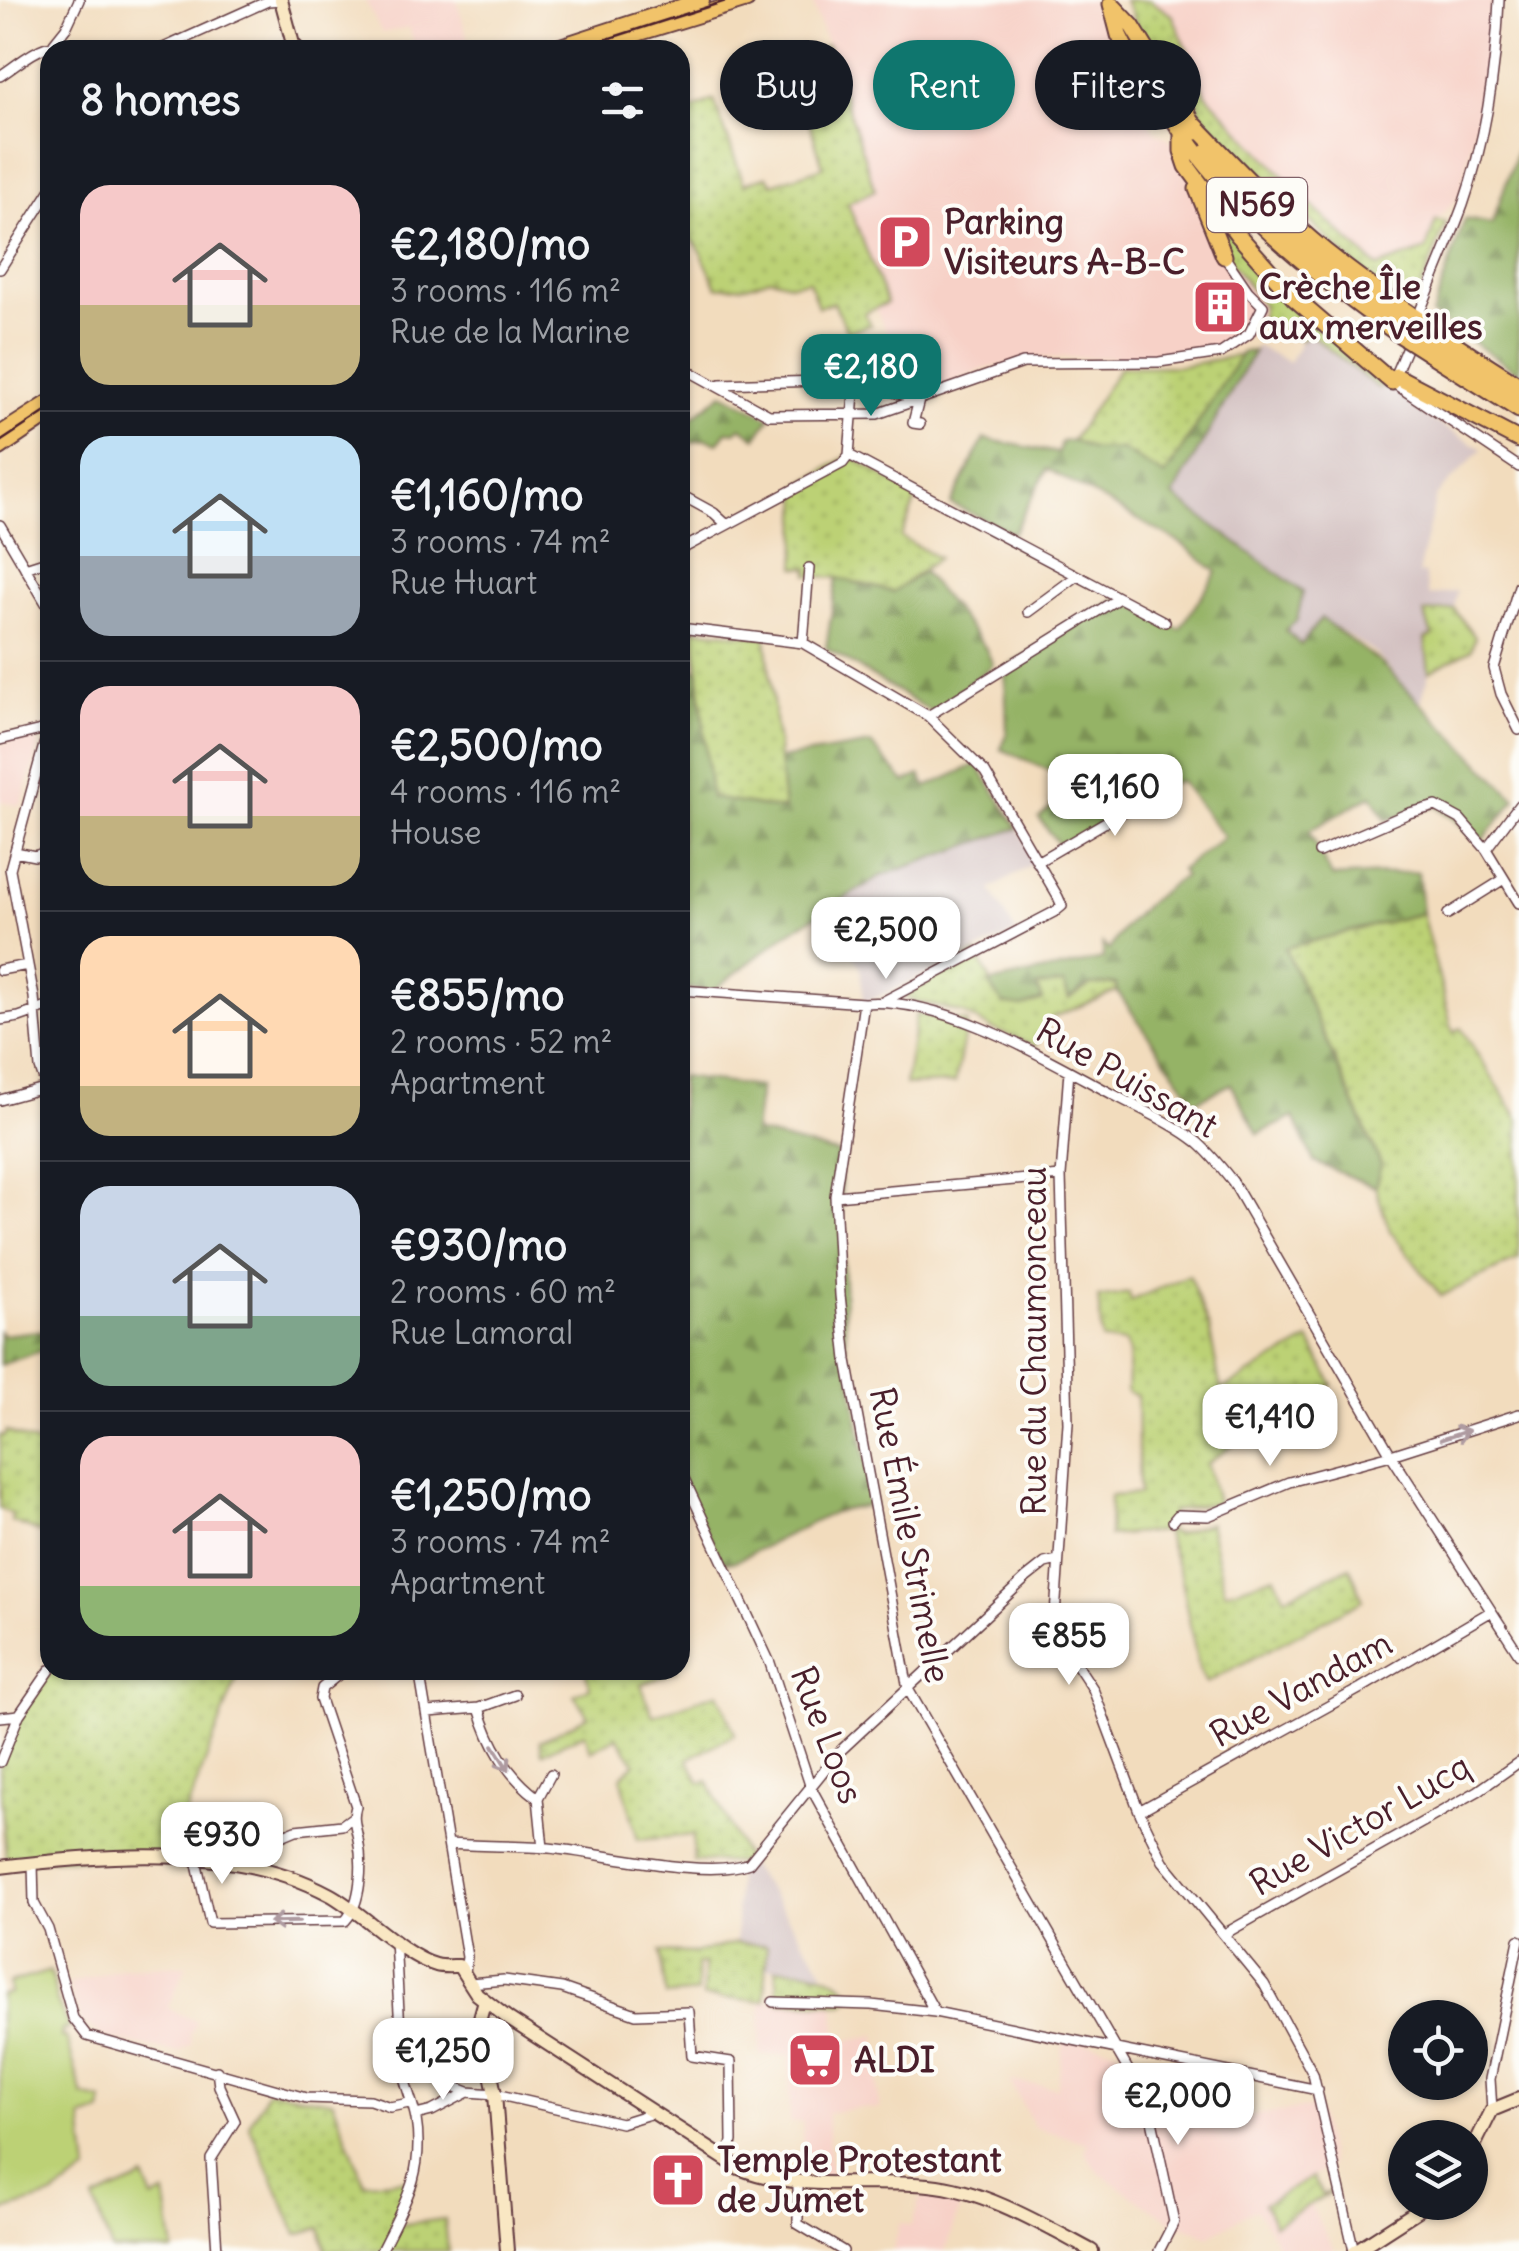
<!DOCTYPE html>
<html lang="en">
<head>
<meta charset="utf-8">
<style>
	body { margin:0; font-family:Delius,sans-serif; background:#20242c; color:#f1f3f6; height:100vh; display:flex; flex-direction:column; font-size:38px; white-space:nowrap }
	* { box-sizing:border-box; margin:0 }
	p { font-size:32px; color:#9ea1a6 }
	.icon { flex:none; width:55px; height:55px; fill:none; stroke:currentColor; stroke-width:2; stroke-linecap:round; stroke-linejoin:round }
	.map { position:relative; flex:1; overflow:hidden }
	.sheet { position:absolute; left:40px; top:40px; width:650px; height:1640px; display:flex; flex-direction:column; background:#171b24; border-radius:30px; box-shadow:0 2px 8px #0004 }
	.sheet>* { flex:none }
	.top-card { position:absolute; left:720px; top:40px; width:648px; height:90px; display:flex; gap:20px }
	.buttons { position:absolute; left:1388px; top:2000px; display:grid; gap:20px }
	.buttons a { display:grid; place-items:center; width:100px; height:100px; border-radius:50%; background:#171b24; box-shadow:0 2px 8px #0004; font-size:50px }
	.price { position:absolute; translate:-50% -85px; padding:0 22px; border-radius:20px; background:#fff; color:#222; font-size:32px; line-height:65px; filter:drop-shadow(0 2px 5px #0008) }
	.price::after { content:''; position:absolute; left:50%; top:60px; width:30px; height:22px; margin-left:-15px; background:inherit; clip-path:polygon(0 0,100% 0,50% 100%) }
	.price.on { background:#0f766e; color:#fff }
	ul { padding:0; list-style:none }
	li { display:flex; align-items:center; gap:30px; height:250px; padding:0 40px }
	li+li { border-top:2px solid #363941 }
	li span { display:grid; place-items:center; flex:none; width:280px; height:200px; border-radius:30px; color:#555 }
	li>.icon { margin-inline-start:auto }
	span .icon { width:120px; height:120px; fill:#fffc; stroke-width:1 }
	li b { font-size:42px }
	h2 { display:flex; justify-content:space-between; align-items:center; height:120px; padding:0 40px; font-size:42px }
	.pill { padding:0 35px; border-radius:45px; background:#171b24; box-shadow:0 2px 8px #0004; font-size:35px; line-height:90px }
	.pill.on { background:#0f766e; color:#fff }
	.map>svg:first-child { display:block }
</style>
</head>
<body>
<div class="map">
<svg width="1519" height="2251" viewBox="0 0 1519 2251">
	<defs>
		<pattern id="grass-dots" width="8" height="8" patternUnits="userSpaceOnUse" patternTransform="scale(2.5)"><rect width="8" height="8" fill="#bcd175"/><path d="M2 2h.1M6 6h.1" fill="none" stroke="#a3b365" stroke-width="1.8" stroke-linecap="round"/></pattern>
		<pattern id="forest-firs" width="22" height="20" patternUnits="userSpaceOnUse" patternTransform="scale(2.5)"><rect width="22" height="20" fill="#95b366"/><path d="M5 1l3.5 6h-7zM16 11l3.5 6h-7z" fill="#7c9154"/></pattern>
		<pattern id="garden-furrows" width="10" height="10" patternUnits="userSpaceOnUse" patternTransform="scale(2.5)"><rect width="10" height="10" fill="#bcd175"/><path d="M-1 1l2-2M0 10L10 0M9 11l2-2" fill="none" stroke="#a3b365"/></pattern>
	</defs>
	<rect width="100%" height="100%" fill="#fdfcf7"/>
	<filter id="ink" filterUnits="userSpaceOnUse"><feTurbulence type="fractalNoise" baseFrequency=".01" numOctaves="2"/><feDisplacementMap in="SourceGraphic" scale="20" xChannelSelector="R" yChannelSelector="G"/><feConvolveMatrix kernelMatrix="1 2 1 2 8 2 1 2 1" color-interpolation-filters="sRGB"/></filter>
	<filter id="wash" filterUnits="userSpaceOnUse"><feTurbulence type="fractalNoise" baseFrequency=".0048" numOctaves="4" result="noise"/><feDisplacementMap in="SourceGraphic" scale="40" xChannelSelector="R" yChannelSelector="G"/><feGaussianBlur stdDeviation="2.25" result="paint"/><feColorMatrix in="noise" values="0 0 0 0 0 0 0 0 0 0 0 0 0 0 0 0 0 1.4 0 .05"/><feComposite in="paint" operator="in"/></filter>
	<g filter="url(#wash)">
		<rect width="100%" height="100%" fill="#f2dcbd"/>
		<path fill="#f7d1c7" d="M365,0H457L468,40L460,43V48L454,50H416L409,27L382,33Z
			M812,0H1092L1137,86L1144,114L1155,132L1170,139L1267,311L1240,342L1195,357L1034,358L985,369L914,398L876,309L839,202H847L875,190Z
			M1150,0H1502L1460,196L1436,220L1426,250L1377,268L1301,200L1206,94L1173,16Z
			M29,736L40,745L21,806L0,801V745Z
			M187,1965L168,2008L197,2022L190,2035L192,2044L179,2053L106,2038L81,2022L68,1984L124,1968Z
			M761,2001L834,2004L837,2042L876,2035L879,2109L857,2108L827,2113L831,2177L801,2172L803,2122H789L790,2055H760Z
			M1064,2038L1117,2049L1146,2108L1201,2093L1216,2120L1317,2107L1331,2166L1264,2205L1275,2225L1310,2204L1335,2251H1319L1311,2247L1308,2251H1272L1276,2246L1271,2232L1255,2209L1209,2236L1170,2221L1099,2173L1085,2152L1087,2143L1034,2127L1010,2081L1057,2088Z
			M920,2197L962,2201L945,2251H893L900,2223L912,2226Z"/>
		<path fill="#d2bfc0" d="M1306,332L1378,388L1392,382L1422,402L1418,412L1482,449L1436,496L1418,574L1424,573L1429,596L1457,591L1454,609L1424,614L1432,636L1426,640L1430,669L1421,703L1374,652L1321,618L1301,646L1284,630L1172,496L1256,346L1289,362Z
			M1018,828L1037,862L991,889L1016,933L864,1003L860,966L836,924L820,925L814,915L881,876L967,842Z
			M748,1863L776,1900L825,1972L766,1967V1945L736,1943L737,1867Z"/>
		<path fill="url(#grass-dots)" stroke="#837850" stroke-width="2.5" d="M1124,0H1150L1173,16L1206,94L1308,202L1377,267L1426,250L1436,220L1446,223L1417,299L1411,301L1376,286L1200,113L1193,84L1182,68C1151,64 1138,25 1124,0Z
			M827,45L875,190L848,203L887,303L864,313L871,325L847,332L834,302L818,307L809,281L792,284L770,278L747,286L717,287L697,245L680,228V115L714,100L744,184L767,176L772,184L823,167L804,105L818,96L805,55Z
			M1211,208L1294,309L1385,385L1378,388L1307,332L1302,340L1260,318L1263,306L1218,245Z
			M1241,355L1165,477L1122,450L1091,449L1072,440L1120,367L1181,366Z
			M849,455L917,497L901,537L938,558L894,592L837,578L808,575L809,568L796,567L799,486Z
			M1454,609L1475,637L1471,650L1429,672L1425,639L1432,636L1424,613Z
			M694,629L766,637L785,810L710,798Z
			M1422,913L1453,1032L1461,1028L1519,1119V1259L1441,1296L1390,1231L1375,1187L1381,1164L1285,948Z
			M976,953L1003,1004L1042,1000L1036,986L1064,983L1069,999L1090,985L1116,984L1117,991L1049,1019L1036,1046L992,1029L962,1013L905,998L906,994Z
			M916,1014L967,1022L955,1083L905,1085Z
			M1189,1275L1209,1327L1221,1390L1309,1340L1333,1384L1251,1431L1207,1464L1217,1502L1171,1512L1173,1521L1167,1531L1177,1534L1209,1523L1225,1592L1275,1576L1285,1597L1350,1567L1363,1600L1206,1683L1199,1670L1180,1575L1165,1531L1109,1536L1110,1496L1139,1494L1137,1396L1127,1392L1129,1353L1125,1343L1102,1340L1098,1298L1129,1293L1131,1301Z
			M6,1431L50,1449V1517L44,1534L11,1521L12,1514L0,1509V1435L4,1436Z
			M50,1670H240L169,1858L6,1860C4,1829 0,1797 0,1767C6,1731 30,1699 50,1670Z
			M585,1670H677L641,1685L653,1716L718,1692L735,1734L688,1759L700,1783L708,1781L748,1863L693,1861V1835L638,1840L621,1777L635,1763L617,1737L591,1751L585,1733L542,1753L540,1741L588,1716L574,1695L590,1687Z
			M736,1943L767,1945L765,2001L703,1997L704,1964L697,1965V1993L666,1996L660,1952L695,1953Z
			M776,1968C811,1970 829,1970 855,1995L843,2004L779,2002Z
			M268,2090L333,2101L364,2183L416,2179L396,2225L445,2219L448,2251H326L320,2228L297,2234L249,2125Z"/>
		<path fill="url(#forest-firs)" stroke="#706948" stroke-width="2.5" d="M1519,145V373L1432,315L1465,219L1492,224Z
			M1254,351L1173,496L1303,592L1297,620L1285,630L1301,645L1321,618L1381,663L1516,799L1482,841L1436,806L1386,820L1372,795L1309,831L1332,877L1418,872L1422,913L1285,948L1381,1165L1375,1187L1314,1162L1294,1117L1258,1134L1231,1084L1195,1101L1117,991L1116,984L1090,985L1069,999L1064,984L1037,986L1043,1000L1021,1007L1003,1004L989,983L1103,959V944L1109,950C1127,918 1154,896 1184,876L1180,870L1224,837L1180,781L1174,782L1061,848L1039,818L1051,808L1053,772L1001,749L1007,734L1005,668L1119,598L1180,629L1217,572L1182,544L1047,469L1013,533L951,504L984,439L1058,453L1061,442L1072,440L1091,449L1122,450L1165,476L1242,352Z
			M723,393L770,418L756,438L741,427L735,432L727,431L718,443L706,439L680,445V419L688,421Z
			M923,572L985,647L993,665L933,713L826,648L837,578L893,592Z
			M681,669L698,670L711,798L784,810L779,759L871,744L905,782L920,775L927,787L977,764L1018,828L881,876L788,933L711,992L680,987Z
			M680,1077L760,1087L754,1132L840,1154L846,1351L874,1504L834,1512L733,1562H723L680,1481Z
			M45,1330L50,1348L0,1365V1332L2,1335Z"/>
		<path fill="url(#garden-furrows)" stroke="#837850" stroke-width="2.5" d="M1312,2177L1322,2195L1336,2189L1274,2225L1264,2204Z"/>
		<path fill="#bcd175" stroke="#837850" stroke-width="2.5" d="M50,1971L57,2001L69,2028L62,2030L61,2037H66L83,2096L103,2101L101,2112L82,2118L88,2172L53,2196L0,2212V1995L10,1993L9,1983Z
			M144,2178L153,2199L165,2194L174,2251H112L94,2200Z"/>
	</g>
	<g filter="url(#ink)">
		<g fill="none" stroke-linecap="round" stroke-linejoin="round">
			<g stroke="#633b41" stroke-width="12">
				<path id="street" d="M54,43L66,28L79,0
					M159,50L268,1L282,0
					M0,76C28,58 46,35 81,50
					M0,269L50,191
					M1417,319C1432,281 1449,243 1463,205C1486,139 1496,69 1499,0
					M1410,339L1392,382L1519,467
					M680,366L769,415L877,414L1023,363L1159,362L1221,353L1249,334L1263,306L1248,291L1224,256
					M720,384L855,380L916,399
					M919,400L913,423L920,424
					M849,455L1165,622
					M849,455L855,380
					M683,496L714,513L726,524
					M0,525L50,610
					M680,550L843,463L849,455
					M25,568L50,560
					M1519,586L1494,668L1501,694L1519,730
					M1028,612L1077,576
					M680,628L803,643L928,716L985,772L1058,897L1062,906L1056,911L884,1001
					M803,643L809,568
					M928,716L1119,598
					M50,723L10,869L34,997L40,1068L50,1097
					M0,740L49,728
					M1519,805L1486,849L1519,903
					M15,852L35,856L50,850
					M1319,852L1409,813L1436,806L1460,819L1486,849
					M1037,862L1174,782
					M1448,914L1504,879
					M0,970L28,965
					M680,990L864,1003C944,996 1046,1059 1116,1096C1142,1110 1173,1123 1197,1142C1211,1154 1222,1168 1233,1182L1391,1455L1519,1654
					M864,1003L835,1196L840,1295L847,1360L908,1689L1149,2106L1174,2222L1159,2251
					M0,1020L19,1017L50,1006
					M1069,1071L1061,1176L1068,1423L1054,1630L1093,1689L1139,1811L1163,1861L1264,1984L1313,2074L1354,2251
					M0,1100L47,1087
					M835,1196L1061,1176
					M680,1470L770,1663L811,1788L935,2012
					M1173,1521L1178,1515L1208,1516L1289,1482L1391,1455L1519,1414
					M419,1670L467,1957L465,1972
					M479,1708C490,1745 507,1775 538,1798
					M428,1712L479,1708L515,1695
					M0,1717L19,1715
					M0,1762L19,1715L50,1670
					M1139,1811L1361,1688L1490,1612
					M448,1844C482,1846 516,1846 549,1848C598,1852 707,1880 749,1863L838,1753L1026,1578L1045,1563L1058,1560
					M543,1848L538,1798L551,1774
					M196,1860L210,1923L345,1921C362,1903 363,1863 358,1839C356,1827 352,1819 356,1806L320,1699L322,1688L344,1670
					M33,1863L34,1903L48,1929L73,2018L87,2036L306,2098L370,2100L390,2107L409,2103
					M243,1865L248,1850L296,1830L342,1825L353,1817
					M1226,1933L1478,1791L1519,1762
					M470,1983L504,1980L562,1988L636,2014L689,2012L692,2056L731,2062L732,2141L728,2162
					M773,2002L871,2005L935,2012L1318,2090
					M402,2066L468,2092L495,2094L621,2123L653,2113
					M1492,2110L1490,2079L1519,1940
					M416,2115L432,2111L468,2092
					M798,2181V2224L843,2251
					M217,2251L211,2159L235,2121L219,2086L217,2071
					M381,2251C404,2204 425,2174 416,2119C413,2101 404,2085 402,2066L395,1940"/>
			</g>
			<g stroke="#633b41" stroke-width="16">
				<path id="secondary" d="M281,0L293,44L299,50
					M0,1867C103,1854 235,1843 329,1894C360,1910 404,1957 436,1965C443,1967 452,1966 459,1966L477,1994L509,2019L739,2168C798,2192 867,2179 929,2185C985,2190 1043,2225 1092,2251
					M485,2000L480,2018L495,2094L507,2251
					M1470,2154L1492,2110L1519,2099
					M1355,2251L1431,2202"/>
			</g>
			<g stroke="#633b41" stroke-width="18">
				<path id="primary" d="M548,50L702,0
					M585,50L747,0
					M0,434L50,402
					M0,448L50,414"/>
			</g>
			<g stroke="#633b41" stroke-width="19">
				<path id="highway" d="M1111,4L1119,35L1144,86L1143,98L1146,107L1161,118L1172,117L1181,112
					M1114,7L1132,26L1161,73
					M1144,86C1156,70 1185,67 1188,92C1189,97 1186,103 1186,108C1188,116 1194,124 1196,132
					M1172,117C1228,206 1310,271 1394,331
					M1193,123C1236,167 1277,212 1325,251C1386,300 1453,343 1519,385
					M1182,134V151L1187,166L1238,235L1294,298L1392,382
					M1208,151L1292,240L1407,326
					M1197,189L1224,256
					M1437,346L1519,398
					M1430,354L1519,410
					M1396,376L1519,440"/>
			</g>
			<use href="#street" stroke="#fff" stroke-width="9"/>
			<use href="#secondary" stroke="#f9e7c3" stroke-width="12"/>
			<use href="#primary" stroke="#f1c36a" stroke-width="14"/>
			<use href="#highway" stroke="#f1c36a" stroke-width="15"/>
			<path stroke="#4a1f2b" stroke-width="2.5" d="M573,50L729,0
				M0,442L50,409"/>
			<g stroke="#633b41" stroke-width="19" stroke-linecap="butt">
				<path id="highway-bridge" d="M1407,326L1437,346
					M1394,331L1430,354"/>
			</g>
			<use href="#highway-bridge" stroke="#f1c36a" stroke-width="15"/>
		</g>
		<defs><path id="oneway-shaft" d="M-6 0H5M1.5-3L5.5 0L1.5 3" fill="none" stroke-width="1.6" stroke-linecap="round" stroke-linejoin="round" transform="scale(2.5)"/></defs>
		<g stroke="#ae9aa0">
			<use href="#oneway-shaft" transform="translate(1455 1435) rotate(-18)"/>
			<use href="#oneway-shaft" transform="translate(501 1758) rotate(58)"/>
			<use href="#oneway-shaft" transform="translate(284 1922) rotate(179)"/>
		</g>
	</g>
	<defs>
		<g id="parking-square" transform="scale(2.875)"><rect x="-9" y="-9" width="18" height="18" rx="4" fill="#d1495b" stroke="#fdfcf7"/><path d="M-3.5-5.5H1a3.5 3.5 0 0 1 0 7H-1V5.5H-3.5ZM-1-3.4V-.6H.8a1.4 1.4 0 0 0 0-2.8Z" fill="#fff"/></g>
		<g id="building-square" transform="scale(2.875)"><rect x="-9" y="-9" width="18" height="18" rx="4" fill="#d1495b" stroke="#fdfcf7"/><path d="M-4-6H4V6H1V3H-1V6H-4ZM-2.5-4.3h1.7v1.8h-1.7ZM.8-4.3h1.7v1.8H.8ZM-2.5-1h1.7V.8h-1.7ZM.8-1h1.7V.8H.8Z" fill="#fff"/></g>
		<g id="supermarket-square" transform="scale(2.875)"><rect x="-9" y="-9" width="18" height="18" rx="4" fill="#d1495b" stroke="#fdfcf7"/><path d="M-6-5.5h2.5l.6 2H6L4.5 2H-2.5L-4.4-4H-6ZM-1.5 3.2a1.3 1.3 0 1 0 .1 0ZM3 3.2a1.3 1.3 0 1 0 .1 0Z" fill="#fff"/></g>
		<g id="church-square" transform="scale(2.875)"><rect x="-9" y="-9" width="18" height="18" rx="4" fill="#d1495b" stroke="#fdfcf7"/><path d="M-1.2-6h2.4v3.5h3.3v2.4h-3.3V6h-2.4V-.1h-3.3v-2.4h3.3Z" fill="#fff"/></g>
	</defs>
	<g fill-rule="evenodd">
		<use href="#parking-square" x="905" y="242"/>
		<use href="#building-square" x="1220" y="307"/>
		<use href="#supermarket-square" x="815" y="2060"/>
		<use href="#church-square" x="678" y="2180"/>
	</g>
	<g text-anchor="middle" stroke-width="8" stroke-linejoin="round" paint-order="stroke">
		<rect fill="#fdfcf7" stroke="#806168" stroke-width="2.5" x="1207" y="178" width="100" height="54" rx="8"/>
		<g font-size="32" font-weight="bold" fill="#4a1f2b">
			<text x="1257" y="216">N569</text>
		</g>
		<g font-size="35" font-weight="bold" fill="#4a1f2b" stroke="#fdfcf7" text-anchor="start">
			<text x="944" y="234">Parking<tspan x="944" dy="40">Visiteurs A-B-C</tspan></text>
			<text x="1259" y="299">Crèche Île<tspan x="1259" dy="40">aux merveilles</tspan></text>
			<text x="854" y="2072">ALDI</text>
			<text x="717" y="2172">Temple Protestant<tspan x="717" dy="40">de Jumet</tspan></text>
		</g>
		<g font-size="35" fill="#4a1f2b" stroke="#fdfcf7">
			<text transform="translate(1127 1078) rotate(30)" y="12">Rue Puissant</text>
			<text transform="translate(1034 1341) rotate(-90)" y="12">Rue du Chaumonceau</text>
			<text transform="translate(910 1535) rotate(79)" y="12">Rue Émile Strimelle</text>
			<text transform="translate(1301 1689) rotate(-29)" y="12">Rue Vandam</text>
			<text transform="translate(827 1735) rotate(69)" y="12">Rue Loos</text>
			<text transform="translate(1360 1825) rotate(-30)" y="12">Rue Victor Lucq</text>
		</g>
	</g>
</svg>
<div class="buttons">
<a><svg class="icon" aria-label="locate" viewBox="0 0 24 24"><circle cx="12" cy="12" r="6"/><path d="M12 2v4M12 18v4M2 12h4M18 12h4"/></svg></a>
<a><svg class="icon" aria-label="layers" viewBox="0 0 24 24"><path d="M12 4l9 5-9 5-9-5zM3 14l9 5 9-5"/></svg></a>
</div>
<b class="price on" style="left:871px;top:419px">€2,180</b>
<b class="price" style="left:1115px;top:839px">€1,160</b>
<b class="price" style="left:886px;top:982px">€2,500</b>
<b class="price" style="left:1270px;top:1469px">€1,410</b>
<b class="price" style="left:1069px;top:1688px">€855</b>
<b class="price" style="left:222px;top:1887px">€930</b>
<b class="price" style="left:443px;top:2103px">€1,250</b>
<b class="price" style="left:1178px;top:2148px">€2,000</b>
<div class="top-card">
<a class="pill">Buy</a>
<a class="pill on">Rent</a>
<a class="pill">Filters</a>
</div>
<section class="sheet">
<h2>8 homes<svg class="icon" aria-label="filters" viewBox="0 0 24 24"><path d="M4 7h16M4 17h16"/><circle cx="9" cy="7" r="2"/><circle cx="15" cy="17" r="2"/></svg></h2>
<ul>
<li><span style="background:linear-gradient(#f6c9c9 60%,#c2b280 0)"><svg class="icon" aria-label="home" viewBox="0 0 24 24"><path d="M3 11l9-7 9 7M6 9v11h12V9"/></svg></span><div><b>€2,180/mo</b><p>3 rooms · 116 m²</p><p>Rue de la Marine</p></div></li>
<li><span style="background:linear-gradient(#bfe0f5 60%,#9aa5b1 0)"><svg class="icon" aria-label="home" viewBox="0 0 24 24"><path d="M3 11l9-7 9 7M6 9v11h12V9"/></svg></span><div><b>€1,160/mo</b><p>3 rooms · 74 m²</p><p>Rue Huart</p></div></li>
<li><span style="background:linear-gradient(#f6c9c9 65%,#c2b280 0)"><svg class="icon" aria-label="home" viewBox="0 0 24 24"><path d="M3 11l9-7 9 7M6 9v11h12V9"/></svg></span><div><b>€2,500/mo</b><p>4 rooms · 116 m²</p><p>House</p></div></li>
<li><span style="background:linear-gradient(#ffd9b3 75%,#c2b280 0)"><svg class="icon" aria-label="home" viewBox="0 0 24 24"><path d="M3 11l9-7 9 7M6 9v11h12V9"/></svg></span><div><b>€855/mo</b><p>2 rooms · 52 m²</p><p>Apartment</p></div></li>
<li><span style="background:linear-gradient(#c9d6e8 65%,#7fa58c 0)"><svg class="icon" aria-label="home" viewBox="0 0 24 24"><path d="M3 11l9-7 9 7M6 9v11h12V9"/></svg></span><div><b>€930/mo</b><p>2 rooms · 60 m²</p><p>Rue Lamoral</p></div></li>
<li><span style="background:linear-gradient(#f6c9c9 75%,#8fb573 0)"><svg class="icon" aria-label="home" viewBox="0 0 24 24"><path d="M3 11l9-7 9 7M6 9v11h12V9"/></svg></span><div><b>€1,250/mo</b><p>3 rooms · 74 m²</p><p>Apartment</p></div></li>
</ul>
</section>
</div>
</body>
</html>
